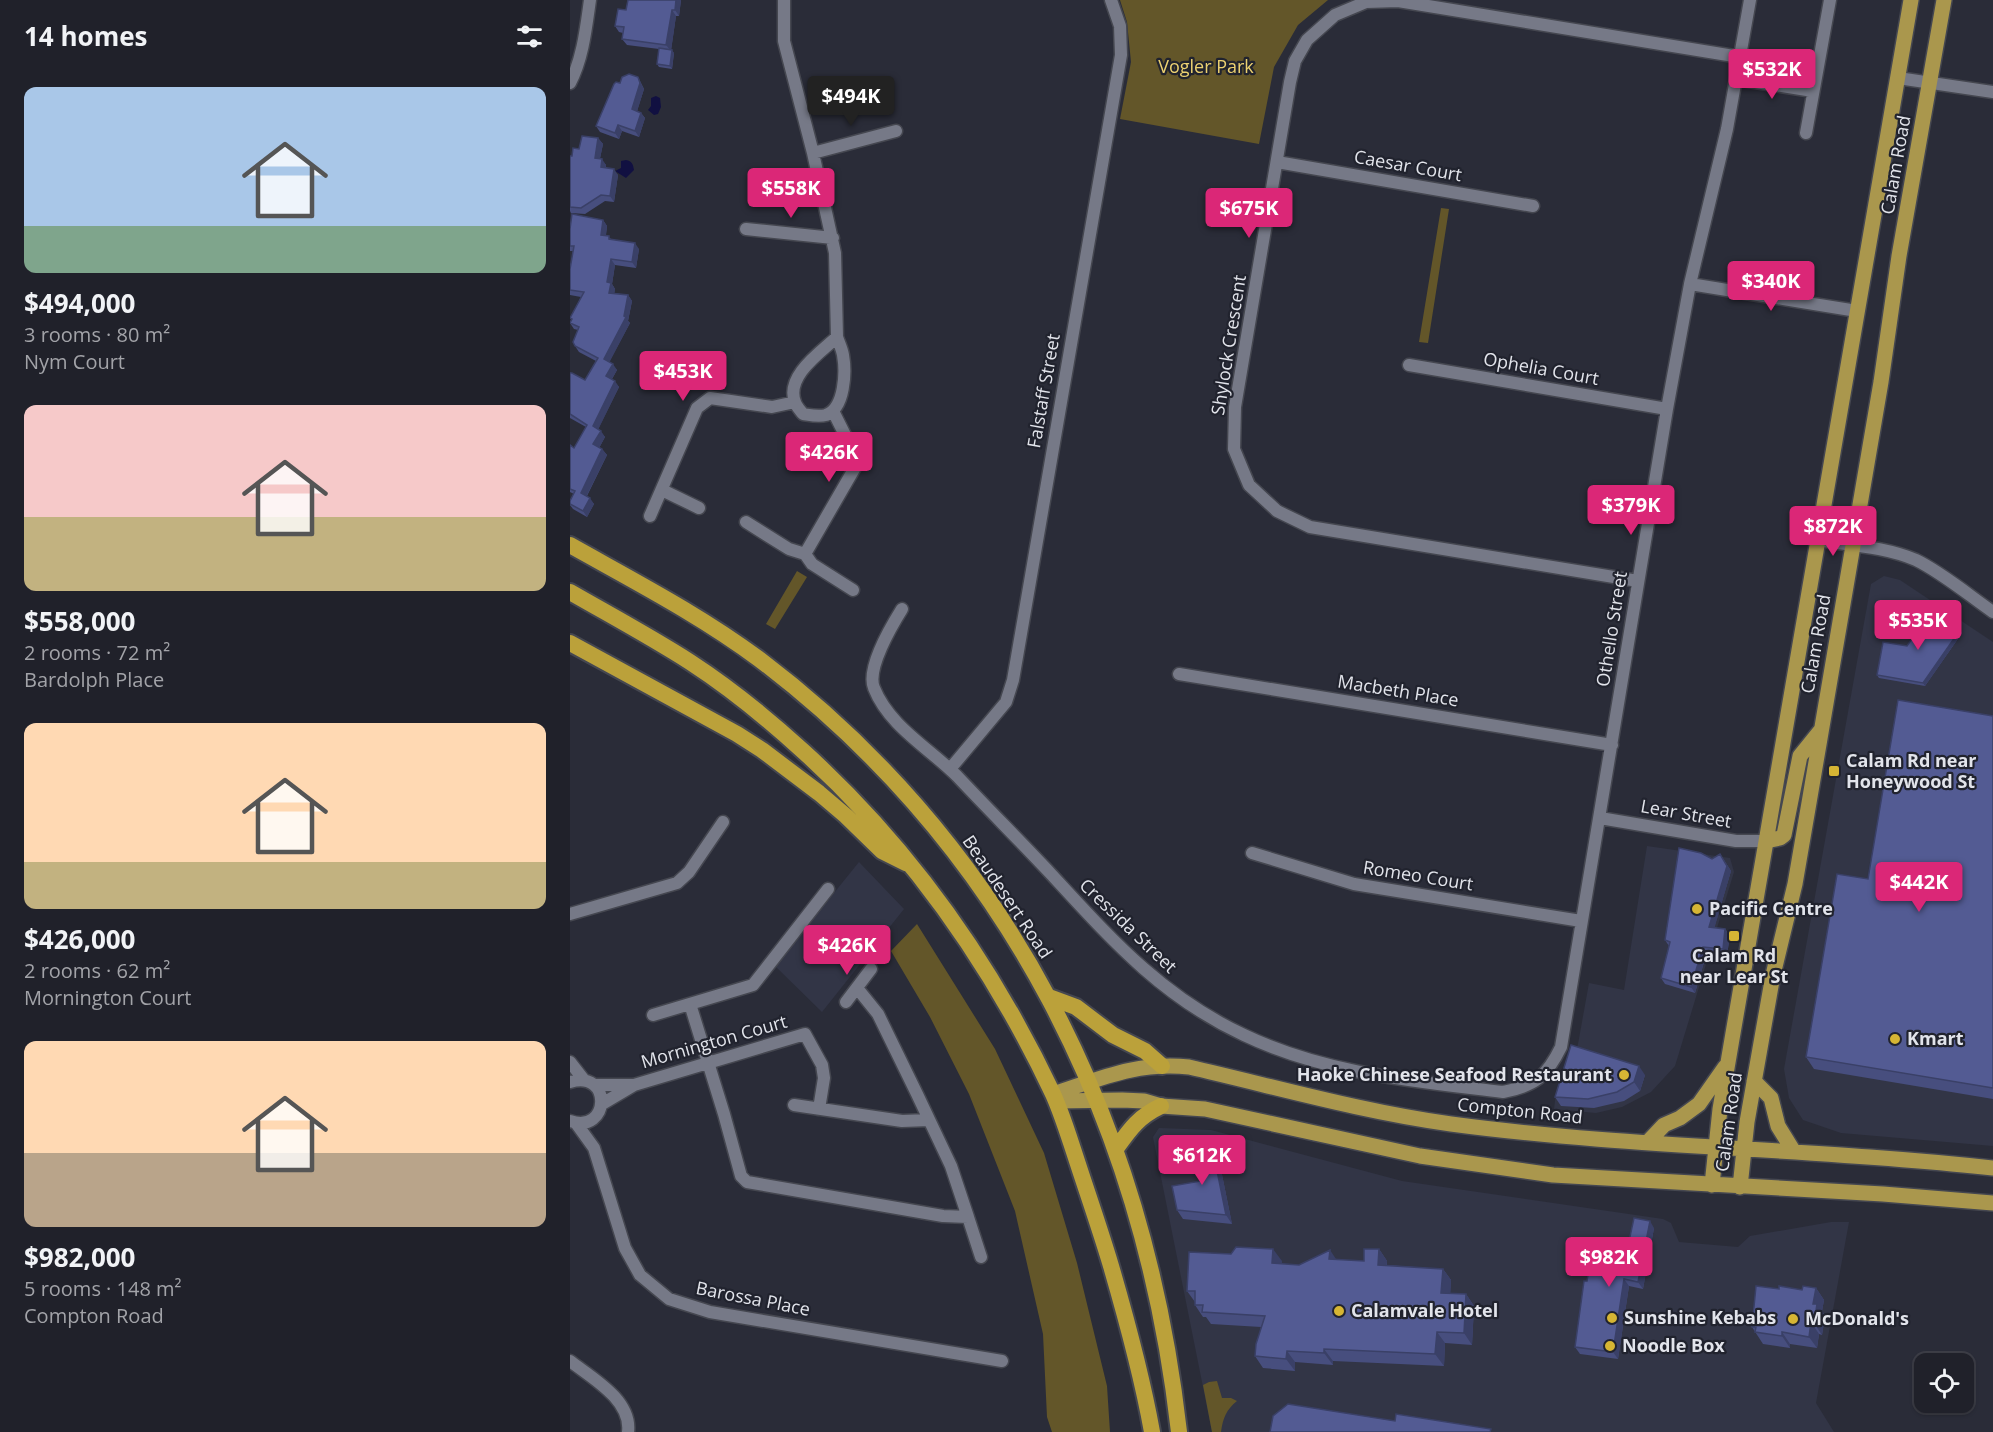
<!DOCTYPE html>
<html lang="en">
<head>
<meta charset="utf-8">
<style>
	body { margin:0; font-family:"Open Sans",sans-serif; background:#282932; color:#f1f3f6; height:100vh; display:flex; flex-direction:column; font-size:22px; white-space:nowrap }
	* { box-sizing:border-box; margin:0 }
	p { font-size:20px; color:#a2a3a8 }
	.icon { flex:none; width:33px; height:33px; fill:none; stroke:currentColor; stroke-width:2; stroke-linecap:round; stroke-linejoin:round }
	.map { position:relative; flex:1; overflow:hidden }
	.details { display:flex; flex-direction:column; background:#20212a; width:570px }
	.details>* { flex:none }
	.tools { position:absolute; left:1344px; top:1353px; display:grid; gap:12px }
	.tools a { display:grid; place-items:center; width:60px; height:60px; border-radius:12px; background:#20212a; box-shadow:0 2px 4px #0004,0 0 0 2px #3d3e47; font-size:30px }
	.price { position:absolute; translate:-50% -51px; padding:0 14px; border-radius:6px; background:#db2777; color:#fff; font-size:20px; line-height:39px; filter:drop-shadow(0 2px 3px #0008) }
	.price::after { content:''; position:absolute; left:50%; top:36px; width:18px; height:14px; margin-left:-9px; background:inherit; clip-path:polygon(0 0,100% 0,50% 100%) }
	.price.active { background:#222; color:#fff }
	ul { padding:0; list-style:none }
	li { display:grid; align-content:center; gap:12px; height:318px; padding:0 24px }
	li span { display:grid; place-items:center; height:186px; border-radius:12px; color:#555 }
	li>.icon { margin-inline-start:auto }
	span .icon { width:108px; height:108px; fill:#fffc; stroke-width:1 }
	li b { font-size:26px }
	h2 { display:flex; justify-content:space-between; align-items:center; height:72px; padding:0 24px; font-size:26px }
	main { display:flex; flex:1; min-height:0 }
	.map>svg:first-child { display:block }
</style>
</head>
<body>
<main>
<section class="details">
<h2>14 homes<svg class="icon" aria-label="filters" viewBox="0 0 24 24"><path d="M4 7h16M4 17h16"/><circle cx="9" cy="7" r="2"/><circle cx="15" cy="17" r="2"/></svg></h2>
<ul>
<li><span style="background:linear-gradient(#a9c7e8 75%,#7fa58c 0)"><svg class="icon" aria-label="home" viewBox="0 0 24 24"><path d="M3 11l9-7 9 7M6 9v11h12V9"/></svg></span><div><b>$494,000</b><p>3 rooms · 80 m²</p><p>Nym Court</p></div></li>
<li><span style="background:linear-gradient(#f6c9c9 60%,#c2b280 0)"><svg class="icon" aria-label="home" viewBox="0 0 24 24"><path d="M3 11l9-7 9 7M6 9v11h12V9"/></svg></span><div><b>$558,000</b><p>2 rooms · 72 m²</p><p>Bardolph Place</p></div></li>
<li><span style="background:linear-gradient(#ffd9b3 75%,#c2b280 0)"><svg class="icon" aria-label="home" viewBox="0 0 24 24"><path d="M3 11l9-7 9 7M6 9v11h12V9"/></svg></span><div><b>$426,000</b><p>2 rooms · 62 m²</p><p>Mornington Court</p></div></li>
<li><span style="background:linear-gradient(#ffd9b3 60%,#b9a48a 0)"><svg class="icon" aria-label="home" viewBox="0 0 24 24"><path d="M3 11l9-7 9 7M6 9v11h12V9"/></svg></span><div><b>$982,000</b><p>5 rooms · 148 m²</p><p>Compton Road</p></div></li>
</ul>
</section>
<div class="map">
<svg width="1423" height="1432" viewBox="0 0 1423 1432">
	<rect width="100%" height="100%" fill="#2a2c38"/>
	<path fill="#323546" d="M1314,576L1330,580L1423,642V1146L1271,1133L1233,1120L1219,1098L1214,1069L1301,584Z
		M1077,846L1160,858L1164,872L1105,1066L1081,1092L1052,1107L1026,1113L984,1109L986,1093L995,1086L1008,1044L1019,983L1054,990Z
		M289,862L334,909L252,1012L205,966Z
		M589,1128L641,1130L832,1181L1093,1219L1101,1223L1109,1242L1168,1247L1180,1236L1261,1222H1279L1246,1403L1264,1432H642L583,1137Z"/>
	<path fill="#635629" d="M550,0H758L728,25L704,67L689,144L550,119L561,62L557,22Z
		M871,208L879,209L858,343L849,342Z
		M227,571L237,577L205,629L196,624Z
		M347,924L425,1049L474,1153L507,1263L537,1386L540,1432H482L477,1417L473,1334L445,1211L399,1094L360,1017L321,951Z
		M647,1381L652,1398H661L667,1401C656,1410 653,1418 651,1432H642L633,1385L639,1382Z"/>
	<path fill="#111041" d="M86,96L90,98L91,107L88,114L84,115L78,110L81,106V98Z
		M56,160C62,161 63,164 64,170L56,178L45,171L51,168V161Z"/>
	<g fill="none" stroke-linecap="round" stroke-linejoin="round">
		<g stroke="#454750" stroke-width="15">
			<path id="minor" d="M214,0V41L243,153L265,253L267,337
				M1328,78L1423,92
				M1166,79L1243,91
				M0,83C13,58 16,28 20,0
				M1236,133L1260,0
				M243,153L326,131
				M707,162L963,206
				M176,229L263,238
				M1120,284L1287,311
				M267,337C269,343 272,349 273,355C276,372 275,408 256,415C248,417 240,415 233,414C230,410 226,406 225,402C215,376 251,352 267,337Z
				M839,365L1097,409
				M92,490L129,508
				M80,516L127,408L140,398L202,407L225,402
				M176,522L219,549L235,554L242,564L283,590
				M1247,540C1279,545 1316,547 1346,560C1371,572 1400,596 1423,612
				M235,554L287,464L285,455L263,411
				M1068,581L740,527L707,511L679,485L664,449L665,407L720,82L725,61L737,40L765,15L796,2L828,1L1170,57
				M332,609C322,625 296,669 304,688C319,726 359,748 387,776C418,809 450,841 481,874C541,939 592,997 674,1035C756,1074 844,1081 933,1092C965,1086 977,1076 991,1047L1097,409L1120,284L1157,129L1180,0
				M609,674L1042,745
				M380,769L436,702L443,680L551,55L550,26L541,0
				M1030,818L1166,841H1196
				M682,853L784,884L1011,921
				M0,914L107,883L119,872L153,822
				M276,1002L301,969
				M120,1004L154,1114L171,1176L177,1182L373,1216L398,1217L381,1166L347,1094L308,1014L287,988
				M83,1015L183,985L258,889
				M0,1062L14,1080
				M0,1082C43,1069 40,1135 0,1121
				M24,1085H62
				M32,1104L64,1085L235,1034L252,1065L254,1078L249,1109
				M224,1105L332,1121L359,1120
				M6,1123L24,1148L55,1248L70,1275L99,1299L140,1312L432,1361
				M398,1217L411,1257
				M0,1361C22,1378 62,1400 58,1432"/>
		</g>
		<g stroke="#454750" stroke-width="18">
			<path id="primary" d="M1196,841L1210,838L1214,835L1230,756L1251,730
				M1184,1081L1201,1098L1208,1126L1224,1152
				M483,1094C532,1078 566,1062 619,1067C706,1087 793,1112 881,1124C1061,1148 1243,1148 1423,1168
				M486,1101L552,1100L574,1101L591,1106L635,1109L850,1156L983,1175L1313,1194L1423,1203
				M1077,1143L1094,1125L1110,1118L1129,1104L1155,1067
				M1142,1185L1150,1109L1162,1039L1341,0
				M1170,1187L1177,1122L1203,975L1225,884L1240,797L1311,382L1329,256L1374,0"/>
		</g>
		<g stroke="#454750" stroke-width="20">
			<path id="trunk" d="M0,545C64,581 130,615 189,659C440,849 574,1123 609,1432
				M0,592C40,615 81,637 120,662C160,688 198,719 233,751C339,847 422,965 483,1094C492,1114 498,1134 505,1155C517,1192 530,1229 541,1266C557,1321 572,1376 582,1432
				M0,643L167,734L192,750L249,793L276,816L312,851L336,863
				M479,997L506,1007L543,1035L575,1051L592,1066
				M545,1150C560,1129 568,1117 591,1106"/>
		</g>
		<use href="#minor" stroke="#767987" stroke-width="12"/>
		<use href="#primary" stroke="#aa974d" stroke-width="15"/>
		<use href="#trunk" stroke="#bba13a" stroke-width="16"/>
	</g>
	<path fill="#474e7e" d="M58,0H111L109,16H106L101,50L104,53L102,69L89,67L87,64L89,49L57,45L52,39L53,33L49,32L45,26L56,10Z
		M68,77L74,89L67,111L71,113L75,118L69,137L52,131L49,139L30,132L26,126L50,83Z
		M28,138L33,144L30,158L36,165V167L48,175L44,202L35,201L15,214L1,213L0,211V156H2L9,149Z
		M33,220L37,226L36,235L41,239L69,249L66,268L45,265L42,284L45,289L44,293L58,295L62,301L58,321L60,323L39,362L47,370L42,379L49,387L28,429L35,437L29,448L32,449L37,455L17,496L24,504L17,517L3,509L0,505V501L4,494L0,492V445L4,448L16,427L0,418V373L15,380L26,361L9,352L5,346L8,330L4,329L0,323L2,320L0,318L11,297L0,295V269L3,251H0V229Z
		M1392,633L1355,686L1309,678L1307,675L1337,646Z
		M1423,716V1099L1244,1069L1236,1057L1298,879Z
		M1150,854L1161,871L1144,928L1155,929L1160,935L1157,955L1137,952L1125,993L1095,984L1091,978L1099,946L1095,940L1142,859Z
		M1075,1075L1070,1091L1054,1101L1024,1108L991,1106L985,1097Z
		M647,1150L662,1224L613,1219L607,1210L631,1181Z
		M1084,1228L1073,1289L1059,1286L1048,1359L1010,1354L1005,1347L1058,1246Z
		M809,1249L817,1261V1265L873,1269L881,1280L880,1293L896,1294L904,1306L902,1345L875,1343L874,1366L763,1361V1365L725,1362V1371L693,1368L685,1356L691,1327L641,1324L636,1317H633L625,1305V1302L617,1291L712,1261L711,1264L729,1265L766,1260L794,1261Z
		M1246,1288L1254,1300L1252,1311L1255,1316L1252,1335L1249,1334L1247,1348L1220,1344V1348L1193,1344L1182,1327L1209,1289L1232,1290Z"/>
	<path fill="#3a4067" d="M106,0H111L109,16L105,10Z
		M102,10L106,16L101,51L96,45Z
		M102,50L104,53L102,69L100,66Z
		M68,77L74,89L66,115L62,109Z
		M71,113L75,118L69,137L65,131Z
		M48,125L52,131L49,139L45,133Z
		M28,138L33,144L29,164L25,158Z
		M32,159L36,165L35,173L31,167Z
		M44,169L48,175L44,202L40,196Z
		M33,220L37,226L35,241L31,235Z
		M65,243L69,249L66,268L62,262Z
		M41,259L45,265L42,284L45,289L44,299L39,293L37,282Z
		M58,295L62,301L58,321L60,323L38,365L34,359L54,316Z
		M43,364L47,370L40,382L36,376Z
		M45,381L49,387L27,432L23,426Z
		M31,431L35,437L28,450L23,444Z
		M32,449L37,455L15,499L11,493Z
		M20,498L24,504L17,517L13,511Z
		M1390,630L1392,633L1355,686L1353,683Z
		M1150,854L1161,871L1143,933L1139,927Z
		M1155,929L1160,935L1157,955L1153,949Z
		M1133,947L1137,952L1125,993L1121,987Z
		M1069,1066L1075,1075L1070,1091L1064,1082Z
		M641,1141L647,1150L662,1224L656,1215Z
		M1080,1221L1084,1228L1073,1289L1068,1282Z
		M703,1249L712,1261L711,1275L702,1263Z
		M809,1249L817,1261L816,1276L808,1265Z
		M760,1250L768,1262L759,1259Z
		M873,1269L881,1280L880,1304L871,1293Z
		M1054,1279L1059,1286L1048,1359L1043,1352Z
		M1246,1288L1254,1300L1252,1311L1255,1316L1252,1335L1244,1323L1243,1304Z
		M896,1294L904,1306L902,1345L894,1333Z
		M1241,1322L1249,1334L1247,1348L1239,1337Z
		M867,1332L875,1343L874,1366L865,1354Z
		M1212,1332L1220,1344V1348L1212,1336Z
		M754,1349L763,1361V1365L754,1353Z
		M717,1351L725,1362V1371L716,1359Z"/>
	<path fill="#535b93" stroke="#3a4067" stroke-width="1.5" d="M58,0H106L105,10H102L96,45L52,39L54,27L45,26L48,9L56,10Z
		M89,48L102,50L100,66L87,64Z
		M59,74L68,77L70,83L62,109L71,113L65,131L48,125L45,133L26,126L44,84L46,82L50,83L52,77Z
		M12,136L28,138L25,158L32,159L31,167L44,169L40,196L31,195L11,208L0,207V156H2L3,148L9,149Z
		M2,214L33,220L31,235L39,236V239L65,243L62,262L41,259L37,282L41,283L39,293L58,295L54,316L56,317L34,359L43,364L36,376L45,381L23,426L31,431L23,444L32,449L11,493L20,498L13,511L0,504V501L5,491L0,489V445L4,448L17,425L0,414V373H2L15,380L28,358L5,346L3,342L9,327L0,323L2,319L0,318L14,292L0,290V269L4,246H0V229Z
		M1362,610L1390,630L1353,683L1307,675L1313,642L1337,646Z
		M1328,700L1423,716V1088L1236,1057L1267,874L1298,879Z
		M1109,848L1131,853L1142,859L1150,854L1157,866L1139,927L1155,929L1153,949L1133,947L1121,987L1091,978L1100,942L1095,940Z
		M1001,1045L1069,1066L1064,1082L1047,1092L1018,1099L985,1097Z
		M641,1141L656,1215L607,1210L602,1186L631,1181L625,1142Z
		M1064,1218L1080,1221L1068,1282L1054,1279L1043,1352L1005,1347L1014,1281H1017L1024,1240L1058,1246Z
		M666,1247L703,1249L702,1263L729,1265L760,1250L759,1259L794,1261V1249H809L808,1265L873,1269L871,1293L896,1294L894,1333L867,1332L865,1354L754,1349V1353L717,1351L716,1359L685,1356L686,1344L695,1316L632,1312L633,1305H625V1291H617L619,1252L661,1254Z
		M1186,1286L1209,1289V1286L1232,1290L1233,1286L1246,1288L1243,1304H1247L1244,1323L1241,1322L1239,1337L1212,1332V1336L1185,1332L1186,1327H1182Z
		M718,1404L825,1421L826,1414L921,1429L920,1432H700L703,1416Z"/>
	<g fill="#d6b534" stroke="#21232e" stroke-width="2">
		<rect x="1258" y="765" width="12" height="12" rx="3"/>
		<circle cx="1127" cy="909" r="6"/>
		<rect x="1158" y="930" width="12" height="12" rx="3"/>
		<circle cx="1325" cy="1039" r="6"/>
		<circle cx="1054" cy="1075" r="6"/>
		<circle cx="769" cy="1311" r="6"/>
		<circle cx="1042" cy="1318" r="6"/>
		<circle cx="1223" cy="1319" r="6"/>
		<circle cx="1040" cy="1346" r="6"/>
	</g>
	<g text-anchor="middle" stroke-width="4.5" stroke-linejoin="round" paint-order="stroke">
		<g font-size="18" fill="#ecd171" stroke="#21232e">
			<text x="636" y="73">Vogler Park</text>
		</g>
		<g font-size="18" fill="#e2e4eb" stroke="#21232e">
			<text transform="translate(1326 165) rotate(-80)" y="6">Calam Road</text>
			<text transform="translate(838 166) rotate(10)" y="6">Caesar Court</text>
			<text transform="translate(659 345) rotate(-81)" y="6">Shylock Crescent</text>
			<text transform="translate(971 369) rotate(10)" y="6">Ophelia Court</text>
			<text transform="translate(474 391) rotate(-80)" y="6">Falstaff Street</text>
			<text transform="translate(1042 629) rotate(-81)" y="6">Othello Street</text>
			<text transform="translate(1246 644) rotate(-80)" y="6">Calam Road</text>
			<text transform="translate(828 691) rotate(9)" y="6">Macbeth Place</text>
			<text transform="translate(1116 814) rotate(10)" y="6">Lear Street</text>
			<text transform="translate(848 876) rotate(9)" y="6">Romeo Court</text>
			<text transform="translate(437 897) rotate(56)" y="6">Beaudesert Road</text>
			<text transform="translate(558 926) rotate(44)" y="6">Cressida Street</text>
			<text transform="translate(144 1042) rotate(-16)" y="6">Mornington Court</text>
			<text transform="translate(950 1111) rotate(6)" y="6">Compton Road</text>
			<text transform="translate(1159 1122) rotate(-82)" y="6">Calam Road</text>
			<text transform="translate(183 1299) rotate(11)" y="6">Barossa Place</text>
		</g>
		<g font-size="18" font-weight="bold" fill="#e2e4eb" stroke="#21232e" text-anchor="start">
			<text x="1276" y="767">Calam Rd near<tspan x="1276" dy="21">Honeywood St</tspan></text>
			<text x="1139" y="915">Pacific Centre</text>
			<text x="1164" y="962" text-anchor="middle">Calam Rd<tspan x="1164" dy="21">near Lear St</tspan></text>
			<text x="1337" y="1045">Kmart</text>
			<text x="1042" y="1081" text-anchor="end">Haoke Chinese Seafood Restaurant</text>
			<text x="781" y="1317">Calamvale Hotel</text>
			<text x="1054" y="1324">Sunshine Kebabs</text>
			<text x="1235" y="1325">McDonald's</text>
			<text x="1052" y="1352">Noodle Box</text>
		</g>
	</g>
</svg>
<div class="tools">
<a><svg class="icon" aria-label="locate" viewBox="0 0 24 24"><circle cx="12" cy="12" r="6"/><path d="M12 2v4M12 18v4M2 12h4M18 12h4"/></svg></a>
</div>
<b class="price" style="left:1202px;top:100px">$532K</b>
<b class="price active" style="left:281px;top:127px">$494K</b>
<b class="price" style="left:221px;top:219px">$558K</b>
<b class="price" style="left:679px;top:239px">$675K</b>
<b class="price" style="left:1201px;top:312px">$340K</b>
<b class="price" style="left:113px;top:402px">$453K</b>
<b class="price" style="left:259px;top:483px">$426K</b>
<b class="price" style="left:1061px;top:536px">$379K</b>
<b class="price" style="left:1263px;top:557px">$872K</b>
<b class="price" style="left:1348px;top:651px">$535K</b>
<b class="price" style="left:1349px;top:913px">$442K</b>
<b class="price" style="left:277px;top:976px">$426K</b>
<b class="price" style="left:632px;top:1186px">$612K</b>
<b class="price" style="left:1039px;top:1288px">$982K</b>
</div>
</main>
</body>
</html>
